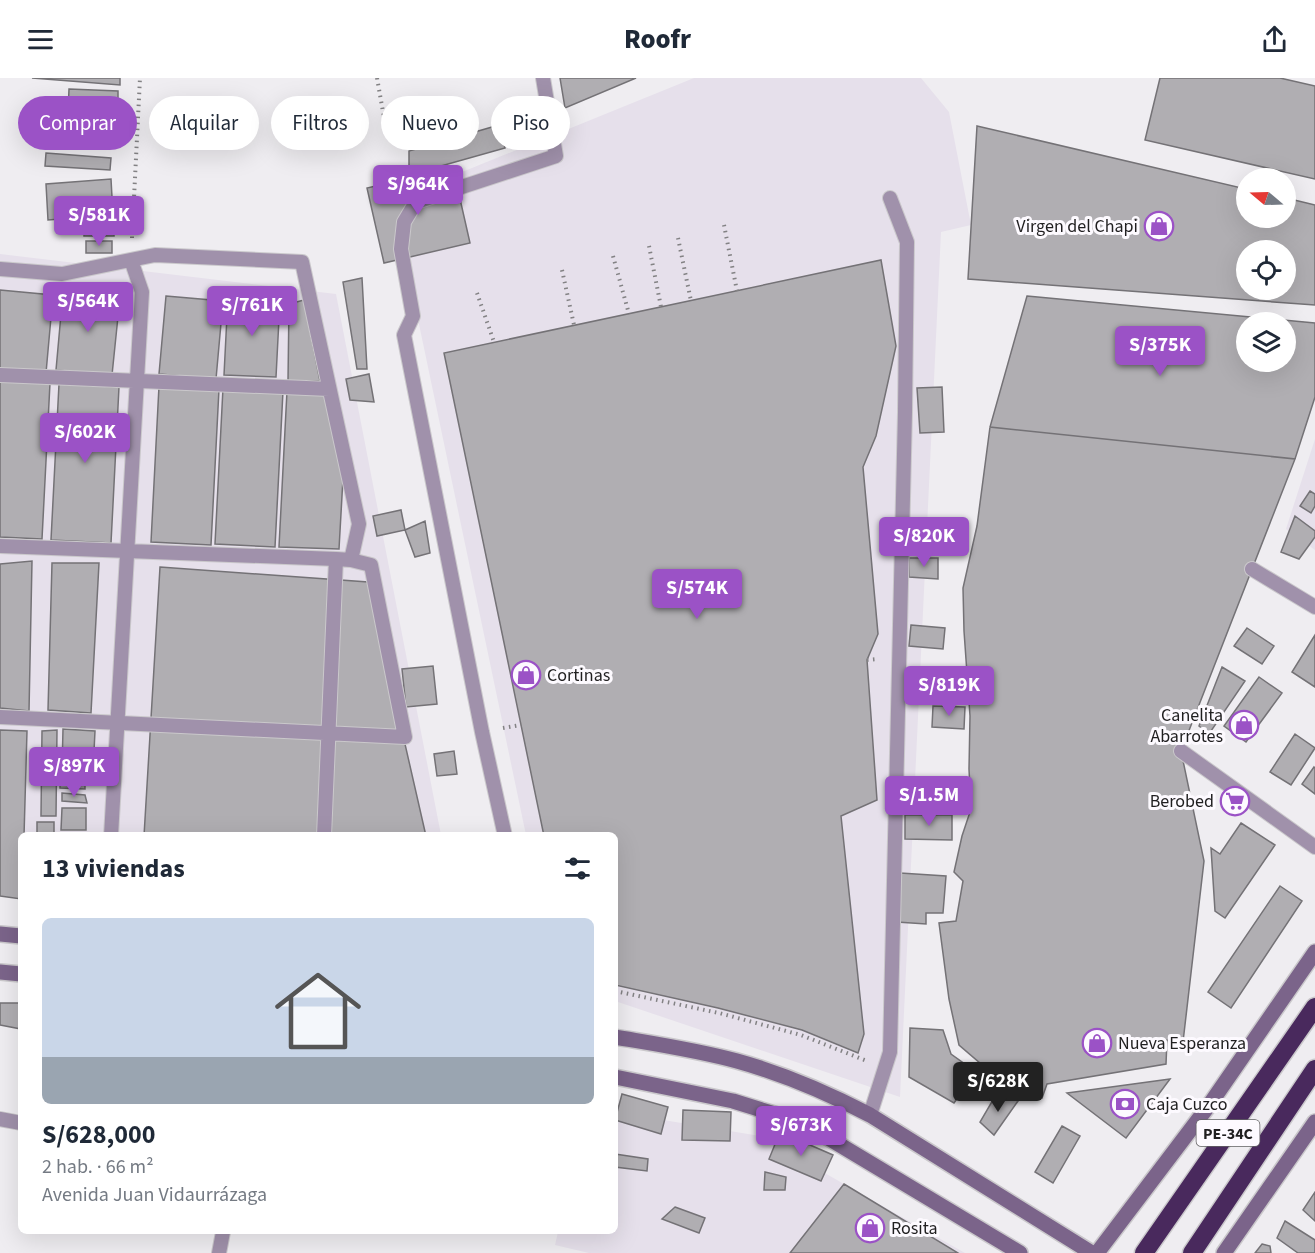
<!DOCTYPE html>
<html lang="es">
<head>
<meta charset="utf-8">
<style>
	body { margin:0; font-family:"Source Sans 3",sans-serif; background:#f6f6f7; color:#1f2937; height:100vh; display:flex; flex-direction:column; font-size:22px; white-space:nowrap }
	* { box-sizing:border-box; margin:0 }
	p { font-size:20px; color:#747a83 }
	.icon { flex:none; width:33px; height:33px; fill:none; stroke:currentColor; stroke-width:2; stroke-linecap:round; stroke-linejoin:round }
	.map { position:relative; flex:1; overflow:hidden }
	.details { position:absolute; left:18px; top:754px; width:600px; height:402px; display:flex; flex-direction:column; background:#fff; border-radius:9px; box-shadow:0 6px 24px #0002 }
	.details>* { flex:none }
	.hud { position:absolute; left:18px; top:18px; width:600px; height:54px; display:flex; gap:12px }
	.needle { width:39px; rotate:289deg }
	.buttons { position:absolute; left:1236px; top:90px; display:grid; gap:12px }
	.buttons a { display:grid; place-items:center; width:60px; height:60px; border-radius:50%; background:#fff; box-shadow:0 6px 24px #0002; font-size:30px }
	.price { position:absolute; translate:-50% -51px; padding:0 14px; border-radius:6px; background:#9b52c6; color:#fff; font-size:20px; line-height:39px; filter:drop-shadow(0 2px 3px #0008) }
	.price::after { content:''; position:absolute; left:50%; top:36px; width:18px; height:14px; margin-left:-9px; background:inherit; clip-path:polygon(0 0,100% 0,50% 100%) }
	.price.on { background:#222; color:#fff }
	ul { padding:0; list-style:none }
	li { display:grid; align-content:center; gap:12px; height:318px; padding:0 24px }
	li+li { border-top:2px solid #e0e1e3 }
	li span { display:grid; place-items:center; height:186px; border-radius:9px; color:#555 }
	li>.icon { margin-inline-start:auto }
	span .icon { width:108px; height:108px; fill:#fffc; stroke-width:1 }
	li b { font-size:26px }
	h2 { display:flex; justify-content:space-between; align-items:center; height:72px; padding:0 24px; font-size:26px }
	.chip { padding:0 21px; border-radius:27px; background:#fff; box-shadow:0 6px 24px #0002; font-size:21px; line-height:54px }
	.chip.on { background:#9b52c6; color:#fff }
	header { display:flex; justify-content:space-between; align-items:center; height:78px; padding:0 24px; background:#fff; font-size:27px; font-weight:800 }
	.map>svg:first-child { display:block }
</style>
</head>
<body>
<header><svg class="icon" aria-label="menu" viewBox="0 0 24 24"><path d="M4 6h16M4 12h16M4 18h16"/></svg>Roofr<svg class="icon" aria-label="share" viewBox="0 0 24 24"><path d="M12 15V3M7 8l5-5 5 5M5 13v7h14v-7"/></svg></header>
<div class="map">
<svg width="1315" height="1175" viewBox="0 0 1315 1175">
	<rect width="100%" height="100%" fill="#efedf1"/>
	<path fill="#e6e0eb" d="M694,0H921L949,34L971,147L941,154L900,1019L615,923V758L526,757L393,122Z
		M0,176L336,216L441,757L21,758L0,817Z
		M1315,361V472L1286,451Z
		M615,1034L760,1058L965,1175H589L555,1167L558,1154H615Z"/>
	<path fill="#b0aeb2" stroke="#747276" stroke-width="1.5" fill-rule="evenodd" d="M32,0H120V7Z
		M560,0H636L565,30Z
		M1160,0H1280L1315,8V101L1145,62Z
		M69,11L118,13V36L68,35Z
		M499,47L505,70L409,97V73Z
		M977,48L1246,111V140H1286V120L1315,127V227L968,201ZM1246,172H1286V212H1246Z
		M46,75L111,80L110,92L45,88Z
		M453,90L470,165L384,185L367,110Z
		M111,101L113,137L48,142L46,106Z
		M84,142H114V158H84Z
		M86,163H112V175H86Z
		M881,182L896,268L876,358L863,389L878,556L867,582L877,722L841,738L864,956L858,975L802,952L718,930L615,907V758H544L444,275Z
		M362,200L367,291H357L343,204Z
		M0,212L53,217L46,295L0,291Z
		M63,214L120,219L112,297L56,292Z
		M166,218L223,223L216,301L159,296Z
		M228,218L280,221L276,299L224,297Z
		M1027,218L1315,245V319L1295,381L990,349ZM1246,244H1286V284H1246Z
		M304,222L320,303H288L289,226Z
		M369,296L374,324L350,322L346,301Z
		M0,303L50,305L42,461L0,459Z
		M59,306L119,309L111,465L51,462Z
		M159,308L219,311L211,467L151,464Z
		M942,309L944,354L920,355L917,310Z
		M223,310L283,313L275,469L215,466Z
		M287,313H326L343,400L339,471L279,469Z
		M990,349L1295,381L1181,673L1204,783L1183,964L1167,962L1166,986L1047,1006L1042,1020L1008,1009L959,967L949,921L939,845L956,843L963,803L954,794L962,758L971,731L969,691L970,638L964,553L963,510L977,448Z
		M1310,413L1315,416V428L1311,435L1300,428Z
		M401,432L405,452L377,458L373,438Z
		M1295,438L1315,453V459L1299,481L1281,474Z
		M425,443L430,475L415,479L405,452Z
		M909,480H938V501L909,499Z
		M32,483L29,633L0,630V486Z
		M52,485H99L91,635L48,632Z
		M160,489L368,504L426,758H144Z
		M911,547L945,550L943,571L909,568Z
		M1247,550L1274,568L1262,586L1234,568Z
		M1315,557V609L1292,594Z
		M433,588L437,626L406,629L402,591Z
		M1222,589L1245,603L1209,656L1199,648Z
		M1259,599L1282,615L1246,664L1224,648Z
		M933,628L965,629L964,651L932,649Z
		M63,651L95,653L93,693L62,692Z
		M0,652L27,653L24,758H21V821L0,818Z
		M57,652L56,738H41L42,653Z
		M1295,656L1315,670L1291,707L1270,694Z
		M454,673L457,696L437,698L434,676Z
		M1314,689L1315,690V716L1302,706Z
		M60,697L85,698V711L60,710Z
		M62,715L85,717L87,725L62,723Z
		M62,730H86V752H61Z
		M905,737H952V762L905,761Z
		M37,744H54V758H37Z
		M1241,745L1275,767L1225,840L1215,833L1211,770L1220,776Z
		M900,795L946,798L943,835H926V846L897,844Z
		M1280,808L1302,823L1231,930L1208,914Z
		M0,925H21V951L0,947Z
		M910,950L943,952L951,976L976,994L954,1025L909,999Z
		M1170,1001L1126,1060L1067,1015Z
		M997,1015L1018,1023L994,1057L980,1044Z
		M622,1016L668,1029L661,1056L615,1042Z
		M683,1032L731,1034L730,1063L682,1062Z
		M1062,1048L1080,1058L1053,1105L1035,1094Z
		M780,1054L833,1077L821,1103L769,1081Z
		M615,1076L648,1081L647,1093L615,1089Z
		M765,1094L786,1099L785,1112H764Z
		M844,1106L958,1175H790Z
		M1315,1114V1143L1303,1132Z
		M675,1129L705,1140L699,1155L662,1141Z
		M1285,1143L1315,1162V1175H1298L1277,1160Z
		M1262,1166L1270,1168L1271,1175H1255Z"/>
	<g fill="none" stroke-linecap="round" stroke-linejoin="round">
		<g stroke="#cac8cb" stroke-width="16">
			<path id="lane" d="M0,191L62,196L155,177L302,184L359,446L351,482
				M0,297L329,311
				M0,468L336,481L351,482L371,487L405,659L0,639
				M1252,491L1315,529
				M1181,673L1315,769
				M111,758L142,214L131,182
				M324,758L336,481
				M505,758L482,654L404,257L413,238L401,171L404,144L416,124L556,78L543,0
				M870,1037L890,974L905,334L907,164L890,120
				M0,1041L21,1045
				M219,1175L223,1154"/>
		</g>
		<g stroke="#cac8cb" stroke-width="18">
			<path id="secondary" d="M0,856L21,858
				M0,894L21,896
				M615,959C656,966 697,972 737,983C784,996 828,1015 870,1037L1092,1175
				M615,999L733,1023L781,1038L820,1055L1020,1175
				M1097,1175L1210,1026L1315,874
				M1224,1175L1315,1044"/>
		</g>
		<g stroke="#cac8cb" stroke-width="21">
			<path id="highway" d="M1144,1175L1315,929
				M1192,1175L1315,991"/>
		</g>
		<path stroke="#838284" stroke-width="4" stroke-dasharray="1.5 4.5" stroke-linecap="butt" d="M377,0L385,45
			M724,147L737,213
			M132,160L140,0
			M678,160L691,223
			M649,168L661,229
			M613,178L629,236
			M562,192L574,247
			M477,215L494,264
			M867,582L878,581
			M503,650L521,647
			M615,913L719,935L801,957L867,983"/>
		<use href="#lane" stroke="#a091ab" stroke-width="14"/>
		<use href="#secondary" stroke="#7b648a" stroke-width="15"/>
		<use href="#highway" stroke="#49295d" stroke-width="18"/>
	</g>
	<defs>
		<g id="shop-ring" transform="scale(1.5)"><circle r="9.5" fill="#fdfaff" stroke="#9b52c6" stroke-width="1.5"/><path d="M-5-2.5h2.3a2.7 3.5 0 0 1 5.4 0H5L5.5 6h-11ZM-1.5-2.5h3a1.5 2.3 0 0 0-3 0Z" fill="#9b52c6"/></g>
		<g id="supermarket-ring" transform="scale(1.5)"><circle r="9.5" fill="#fdfaff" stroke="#9b52c6" stroke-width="1.5"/><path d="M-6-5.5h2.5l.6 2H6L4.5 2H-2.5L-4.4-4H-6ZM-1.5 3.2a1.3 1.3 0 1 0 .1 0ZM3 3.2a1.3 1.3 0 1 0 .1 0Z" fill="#9b52c6"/></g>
		<g id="bank-ring" transform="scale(1.5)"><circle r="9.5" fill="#fdfaff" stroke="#9b52c6" stroke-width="1.5"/><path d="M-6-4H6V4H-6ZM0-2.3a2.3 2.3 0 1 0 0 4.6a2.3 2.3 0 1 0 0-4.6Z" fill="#9b52c6"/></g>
	</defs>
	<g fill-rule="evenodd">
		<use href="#shop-ring" x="1159" y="148"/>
		<use href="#shop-ring" x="526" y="597"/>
		<use href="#shop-ring" x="1244" y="647"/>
		<use href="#supermarket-ring" x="1235" y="723"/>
		<use href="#shop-ring" x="1097" y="965"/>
		<use href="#bank-ring" x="1125" y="1026"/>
		<use href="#shop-ring" x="870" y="1150"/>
	</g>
	<g text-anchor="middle" stroke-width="6" stroke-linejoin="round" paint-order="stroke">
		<rect fill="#fdfaff" stroke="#626163" stroke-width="1.5" x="1196.5" y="1042" width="63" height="26" rx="4.5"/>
		<g font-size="16" font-weight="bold" fill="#201f20">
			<text x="1228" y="1061">PE-34C</text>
		</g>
		<g font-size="18" fill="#201f20" stroke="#fdfaff" text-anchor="start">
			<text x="1138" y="154" text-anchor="end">Virgen del Chapi</text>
			<text x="547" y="603">Cortinas</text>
			<text x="1223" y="643" text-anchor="end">Canelita<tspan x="1223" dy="21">Abarrotes</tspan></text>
			<text x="1214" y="729" text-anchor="end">Berobed</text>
			<text x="1118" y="971">Nueva Esperanza</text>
			<text x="1146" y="1032">Caja Cuzco</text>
			<text x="891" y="1156">Rosita</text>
		</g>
	</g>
</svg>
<div class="buttons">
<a><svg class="needle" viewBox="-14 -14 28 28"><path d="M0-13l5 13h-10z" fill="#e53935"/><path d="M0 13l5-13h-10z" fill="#747a83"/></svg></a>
<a><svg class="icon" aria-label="locate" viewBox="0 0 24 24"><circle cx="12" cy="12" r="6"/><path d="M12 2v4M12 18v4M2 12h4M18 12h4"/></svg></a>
<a><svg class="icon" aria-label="layers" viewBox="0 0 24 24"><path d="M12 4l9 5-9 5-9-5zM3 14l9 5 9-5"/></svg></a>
</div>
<b class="price" style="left:418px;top:138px">S/964K</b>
<b class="price" style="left:99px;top:169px">S/581K</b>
<b class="price" style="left:88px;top:255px">S/564K</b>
<b class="price" style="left:252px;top:259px">S/761K</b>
<b class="price" style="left:1160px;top:299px">S/375K</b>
<b class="price" style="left:85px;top:386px">S/602K</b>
<b class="price" style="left:924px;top:490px">S/820K</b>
<b class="price" style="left:697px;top:542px">S/574K</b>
<b class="price" style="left:949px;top:639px">S/819K</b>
<b class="price" style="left:74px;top:720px">S/897K</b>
<b class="price" style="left:929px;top:749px">S/1.5M</b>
<b class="price on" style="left:998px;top:1035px">S/628K</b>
<b class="price" style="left:801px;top:1079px">S/673K</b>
<div class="hud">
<a class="chip on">Comprar</a>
<a class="chip">Alquilar</a>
<a class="chip">Filtros</a>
<a class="chip">Nuevo</a>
<a class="chip">Piso</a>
</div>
<section class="details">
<h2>13 viviendas<svg class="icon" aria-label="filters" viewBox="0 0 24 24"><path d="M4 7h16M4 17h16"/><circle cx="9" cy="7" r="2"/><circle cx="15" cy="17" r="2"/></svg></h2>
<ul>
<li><span style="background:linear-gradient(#c9d6e8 75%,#9aa5b1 0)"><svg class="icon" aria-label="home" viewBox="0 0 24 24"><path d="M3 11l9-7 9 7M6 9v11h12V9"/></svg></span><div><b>S/628,000</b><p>2 hab. · 66 m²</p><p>Avenida Juan Vidaurrázaga</p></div></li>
</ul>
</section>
</div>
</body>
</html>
